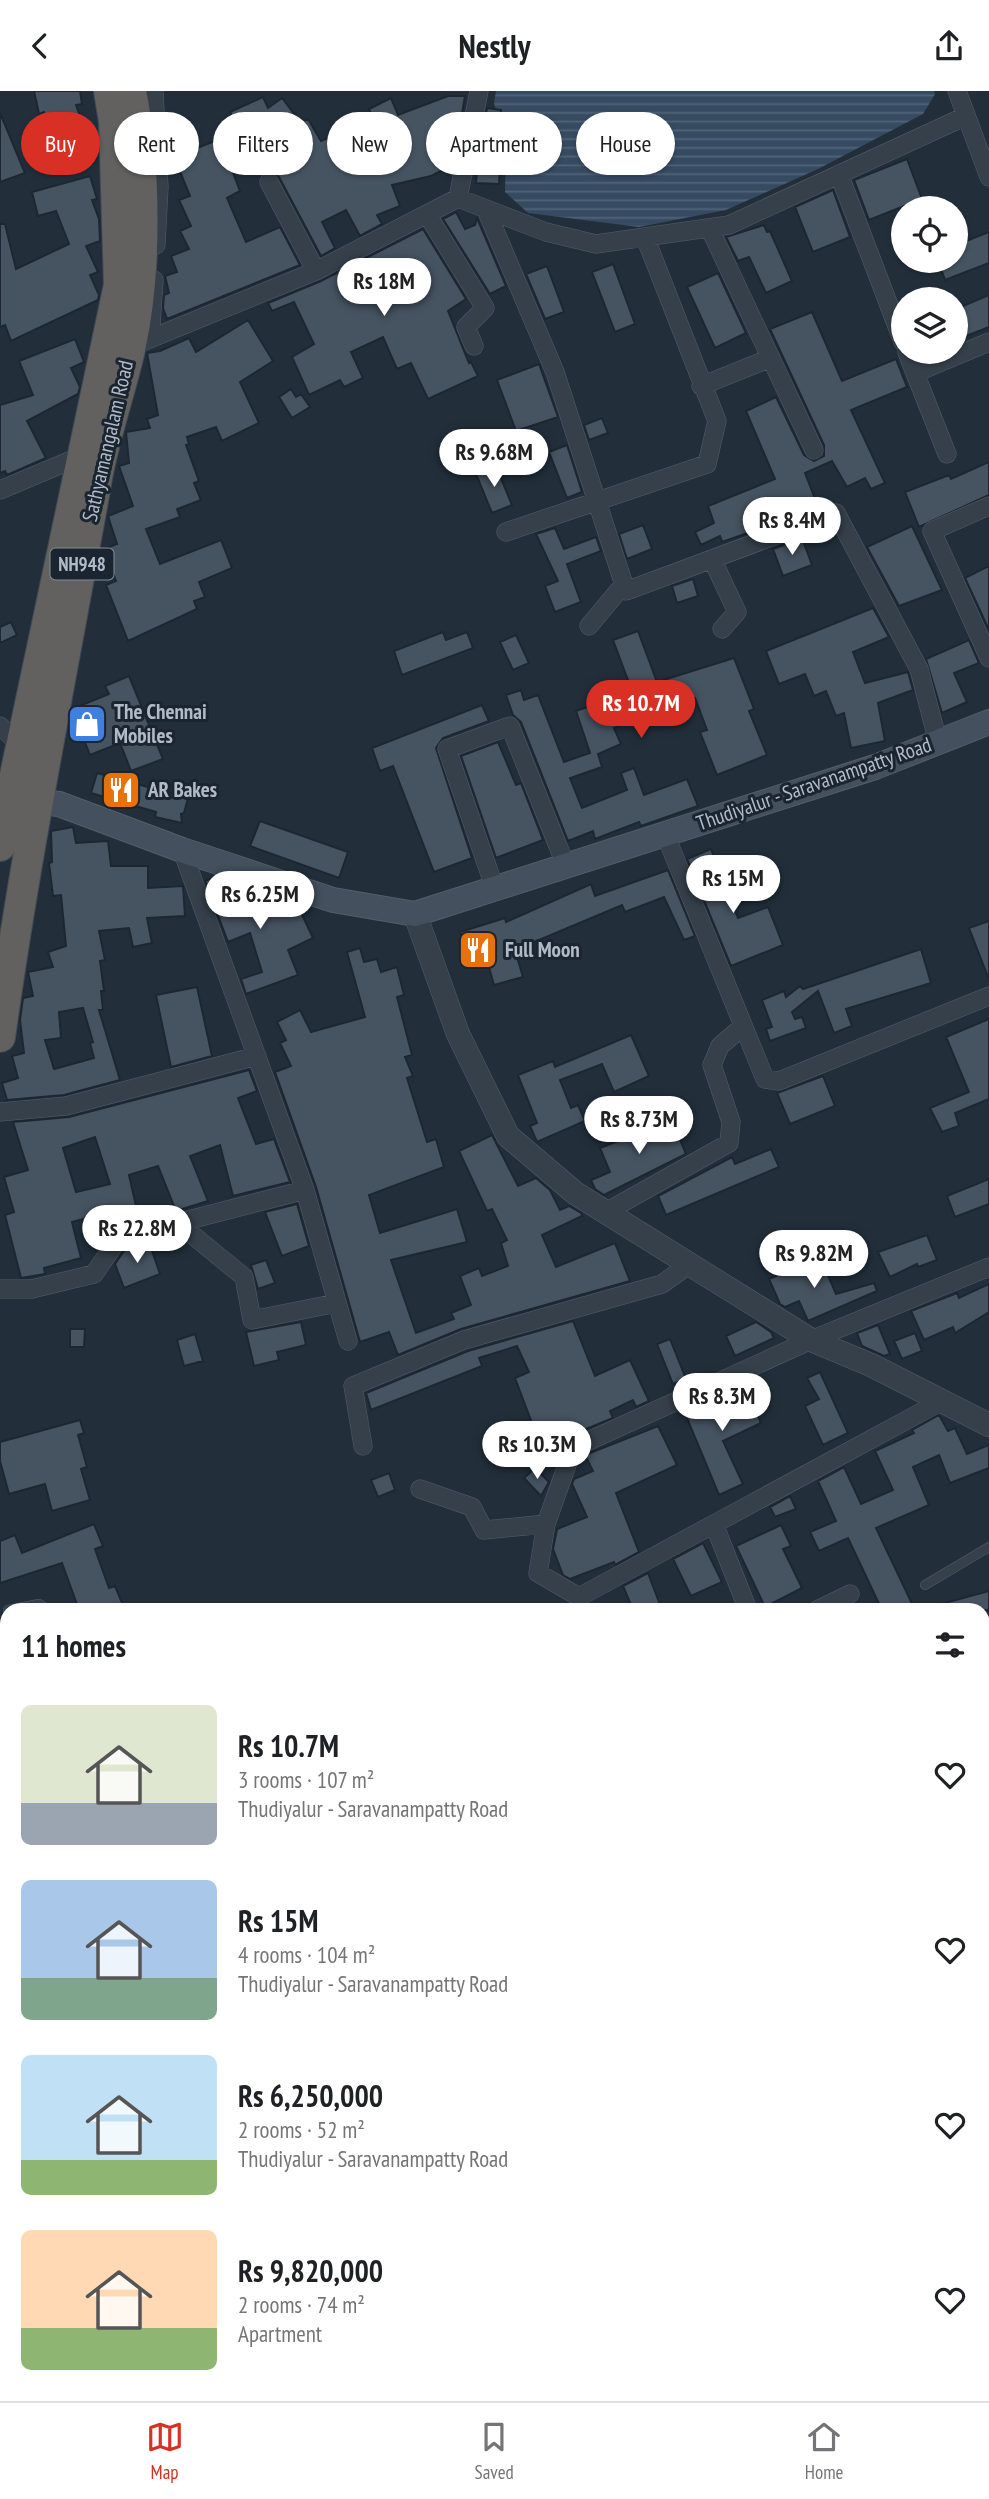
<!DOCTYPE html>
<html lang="en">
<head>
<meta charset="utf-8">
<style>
	body { margin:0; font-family:"PT Sans Narrow",sans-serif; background:#f6f6f6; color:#202124; height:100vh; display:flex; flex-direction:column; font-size:26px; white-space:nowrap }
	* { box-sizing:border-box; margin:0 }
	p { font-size:23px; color:#757577 }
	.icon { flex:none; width:38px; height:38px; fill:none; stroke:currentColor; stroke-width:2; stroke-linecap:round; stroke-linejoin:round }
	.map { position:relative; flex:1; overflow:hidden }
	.side { position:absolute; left:0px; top:1512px; width:990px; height:798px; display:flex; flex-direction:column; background:#fff; border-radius:21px 21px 0 0; box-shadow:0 2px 5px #0004 }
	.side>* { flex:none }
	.hud { position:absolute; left:21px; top:21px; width:948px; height:63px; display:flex; gap:14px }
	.buttons { position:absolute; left:891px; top:105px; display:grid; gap:14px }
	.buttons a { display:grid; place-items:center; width:77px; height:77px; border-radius:50%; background:#fff; box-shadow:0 2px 5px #0004; font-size:35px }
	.price { position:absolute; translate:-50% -60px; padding:0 16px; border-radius:24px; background:#fff; color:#222; font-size:23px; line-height:46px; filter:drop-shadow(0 2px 4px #0008) }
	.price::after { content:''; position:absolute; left:50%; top:42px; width:21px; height:16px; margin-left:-10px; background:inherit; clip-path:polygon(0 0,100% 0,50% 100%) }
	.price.current { background:#d93025; color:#fff }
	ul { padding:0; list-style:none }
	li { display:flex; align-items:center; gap:21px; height:175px; padding:0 21px }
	li span { display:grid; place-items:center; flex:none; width:196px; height:140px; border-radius:10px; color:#555 }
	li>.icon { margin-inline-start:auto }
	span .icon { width:84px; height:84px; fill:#fffc; stroke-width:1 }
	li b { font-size:30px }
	h2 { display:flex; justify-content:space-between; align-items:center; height:84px; padding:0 21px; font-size:30px }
	.pill { padding:0 24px; border-radius:32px; background:#fff; box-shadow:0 2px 5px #0004; font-size:24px; line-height:63px }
	.pill.current { background:#d93025; color:#fff }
	header { display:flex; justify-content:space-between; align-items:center; height:91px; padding:0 21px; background:#fff; font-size:32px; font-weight:800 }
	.dock { display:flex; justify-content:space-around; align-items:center; height:98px; border-top:2px solid #e0e0e0; background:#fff; font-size:19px; color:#757577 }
	.dock a { display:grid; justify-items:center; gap:4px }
	.dock .current { color:#d93025 }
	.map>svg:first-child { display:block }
</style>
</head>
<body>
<header><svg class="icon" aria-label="back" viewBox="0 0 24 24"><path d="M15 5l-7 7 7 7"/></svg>Nestly<svg class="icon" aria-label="share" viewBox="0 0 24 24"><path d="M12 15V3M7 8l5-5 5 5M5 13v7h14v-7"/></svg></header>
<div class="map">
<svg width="989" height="2310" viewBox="0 0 989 2310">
	<defs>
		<pattern id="water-rules" width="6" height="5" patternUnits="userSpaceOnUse" patternTransform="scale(1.75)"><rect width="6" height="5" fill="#364b62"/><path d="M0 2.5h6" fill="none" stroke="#516377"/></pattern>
	</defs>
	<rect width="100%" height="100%" fill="#222f3b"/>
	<path fill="url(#water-rules)" d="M496,0H934L935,3L923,23L818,78L726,119L639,136L528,122L505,101L506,52L494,12Z"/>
	<path fill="#465462" stroke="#1d2732" stroke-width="2" fill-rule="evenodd" d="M34,0H80L82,13L76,14L92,57L62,68L44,21L39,23Z
		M448,5H465L456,58H444L451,75L431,85L392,94L400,115L377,124L382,133L360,145L346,119L322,131L335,157L321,165L279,86L265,78L284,69L268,47L254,54L247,41L241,44L230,21L263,6L268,17L282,7L301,32L308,28L321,50L373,28L369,18L391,7L398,24Z
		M487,17L501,19L497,47H502L499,93L476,92L478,66Z
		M0,22L25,82L0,91Z
		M220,48L240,100L227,107L246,151L280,136L300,174L167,228L163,217L164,204L169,202L165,185L177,181L171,165L189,158L180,140L191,135L179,109L190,105L174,66Z
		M907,68L922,108L869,129L854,89Z
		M90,85L97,108L92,109L99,128L100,150L86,155L98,181L90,184L99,204L98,209L11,250L5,234L0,236V133H5L16,178L69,153L56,120L38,125L32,101Z
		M833,99L850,146L813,161L795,116Z
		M456,121L465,138L475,134L477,127L506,195L490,203L443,128Z
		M764,134L767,141L770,140L792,190L766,202L749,166L738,170L726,146Z
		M423,138L466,208L448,220L469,272L471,271L478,285L428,308L411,272L397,278L383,246L351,261L363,287L344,296L340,289L309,304L292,266L314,253L294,211L272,220L268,212L321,190Z
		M989,141V172L945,189L938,170H956V154Z
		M613,173L635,233L615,241L592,181Z
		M547,175L564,221L545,228L526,183Z
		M718,182L746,242L715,257L687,196Z
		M989,204V236L964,246L956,218Z
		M812,221L842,290L896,268L907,296L851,319L885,392L871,398L865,387L847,396L832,370L805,382L817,413L765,436L722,451L720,445L701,454L695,441L714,432L708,415L775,388L746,320L776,306L804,364L814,370L824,365V354L770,238Z
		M248,229L273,270L240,291L259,332L222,350L216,336L187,346L189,353L186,354L199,390L194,392L201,409L177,418L180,426L146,438L160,473L221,449L232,477L199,491L205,506L194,510L197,518L128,550L106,494L116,490L104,458L117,453L108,425L133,415L119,375L129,372L126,341L150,337L147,328L158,324L147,262L160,260L189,247L196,261Z
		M75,248L84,271L71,277L80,296L78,303L27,330L46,367L7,384L5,380L0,382V314L33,304L19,270Z
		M539,273L558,326L516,340L497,289Z
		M291,298L296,306L301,303L310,316L292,327L279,306Z
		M602,327L608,342L589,349L584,334Z
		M567,354L582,401L567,407L549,361Z
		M989,371V404L919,436L905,401L949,384L951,388Z
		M496,375L512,414L492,422L476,383Z
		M643,434L652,458L627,468L619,443Z
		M912,435L942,499L899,515L867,456Z
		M555,437L564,458L596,446L601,460L567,473L581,511L555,521L545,495L558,490L536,443Z
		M802,447L812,474L783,485L773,458Z
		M989,475V539L965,487Z
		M693,488L698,505L677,512L672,495Z
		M873,517L889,546L853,561L865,592L908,581L913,599L878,612L885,650L851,657L844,622L836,625L826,600L814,605L805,583L779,593L766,560Z
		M11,531L17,544L0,552V536Z
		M638,540L657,591L734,567L754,618L749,620L767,664L717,684L700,641L707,639L695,607L614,637L621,653L598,663L602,676L570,687L582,717L627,699L621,682L634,677L644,704L687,688L698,715L641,735L639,731L595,748L593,740L568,750L521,631L513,624L506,604L521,599L524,609L538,604L564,671L590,662L576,620L632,600L613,549Z
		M443,541L446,549L467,541L473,557L402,584L394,560Z
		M516,544L529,572L513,579L500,551Z
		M969,549L979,572L954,582L967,611L942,622L926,568Z
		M129,585L163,668L131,680L120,652L90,664L72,618L109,603L105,595Z
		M482,614L489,630L443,647L436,657L472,767L434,781L393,675L380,680L372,657Z
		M498,651L516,694L521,692L543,749L496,767L461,665Z
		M97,682L188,707L184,722L181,723L182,732L155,726L156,721L91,702Z
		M260,730L348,761L339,787L250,755Z
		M73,736L76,752L108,750L111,775H148V797L183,795L185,825L147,827L152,852L133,856L129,837L99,840L105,869L100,870L104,900H101L103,919H99L120,989L64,1004L7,1009L2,992L18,987L12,965L24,962L20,929L23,907L33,905L28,881L53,876L48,861L66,855L61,804L53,805L49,772L52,771L51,740ZM83,917L93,951L90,952L94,967L54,978L45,949L61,947L59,921Z
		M711,758L738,827L768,816L783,854L731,875L687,768Z
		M668,779L695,845L684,849L664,806L625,821L622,814L515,859L523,886L494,894L484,859L466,865L460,841L505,827L506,831L591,793L595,805Z
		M215,786L230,791L234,801L248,797L263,802L270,823L297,813L313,847L288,859L298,884L246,903L241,888L262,881L250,842L228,851L205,790Z
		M989,830V886H988L969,837Z
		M360,857L364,871L377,868L381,881L397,876L404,904L397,906L412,964L405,966L413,985L407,987L427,1051L436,1048L444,1076L369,1104L380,1142L457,1118L467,1151L391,1169L416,1242L454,1228L451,1222L471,1214L460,1185L479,1177L482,1185L508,1175L501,1152L507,1149L492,1118L487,1120L459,1060L492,1044L518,1095L536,1087L550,1099L560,1119L569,1115L581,1122L582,1125L542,1144L556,1176L615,1152L630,1190L461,1238L398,1264L389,1241L360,1251L316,1096L275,981L291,975L280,952L286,949L277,931L300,919L311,941L365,926L347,861Z
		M921,858L931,892L846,918L852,935L834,942L818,900L792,921L795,928L802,926L806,937L770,950L766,938L772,936L762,909L784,900L786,906L800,895L803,898Z
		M197,896L212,965L171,976L156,904Z
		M989,928V1008L955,1022L959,1035L942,1041L930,1017L969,1001L946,946Z
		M631,944L649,985L614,1001L602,973L560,989L571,1017L578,1014L585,1030L537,1051L530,1035L537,1032L518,984L553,970L555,976Z
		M249,979L257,1000L238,1007L256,1053L274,1048L290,1091L233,1105L220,1054L190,1065L208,1110L176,1120L158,1075L129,1084L136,1115L72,1131L81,1167L44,1177L45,1183L21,1187L5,1124L14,1121L4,1086L28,1079L13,1031L69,1026ZM95,1046L110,1093L76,1101L63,1057Z
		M823,985L835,1015L790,1033L777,1002Z
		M672,1029L686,1063L604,1104L595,1098L591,1089L610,1081L600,1057Z
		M771,1058L779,1076L666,1124L658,1105L732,1066L735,1073Z
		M989,1088V1113L955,1126L947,1105Z
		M297,1113L309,1155L282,1165L265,1121Z
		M927,1144L937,1169L918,1176L917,1173L890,1186L878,1161Z
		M149,1151L160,1183L124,1197L115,1173L126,1157Z
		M820,1166L836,1203L874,1192L877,1200L808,1230L799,1210L785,1216L780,1213L769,1188Z
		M266,1169L275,1192L258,1198L251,1174Z
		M989,1193V1221L955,1242L953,1236L924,1249L911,1220L957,1202L959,1207Z
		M573,1230L595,1285L630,1269L649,1310L636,1316L633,1309L610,1320L613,1327L547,1354L540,1338L535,1340L515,1287L529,1281L517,1255L479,1267L482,1275L371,1319L366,1302L468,1260Z
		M301,1231L306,1254L277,1261L279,1269L254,1275L246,1241Z
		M756,1231L771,1241L774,1247L735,1265L726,1245Z
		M878,1234L890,1263L884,1265L862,1255L857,1242Z
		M70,1238H85L84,1256H70Z
		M915,1242L922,1260L902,1268L894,1250Z
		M195,1243L203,1270L184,1275L177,1249Z
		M670,1248L686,1288L673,1293L657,1253Z
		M820,1281L848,1342L823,1354L805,1315L819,1308L807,1287Z
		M743,1293L761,1332L723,1350L743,1393L719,1404L684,1320Z
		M939,1324L948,1340L955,1337L967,1363L989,1354V1377L950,1392L939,1364L913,1376L929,1414L876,1437L915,1519H882L848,1447L819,1460L810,1441L836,1430L818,1390L844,1376L861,1413L893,1399L875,1360L914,1342L912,1339Z
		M80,1329L84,1342L78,1344L87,1376L81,1378L90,1409L52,1420L45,1393L9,1403L0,1370V1351Z
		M658,1335L677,1374L616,1402L639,1461L615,1474L614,1471L570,1488L563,1484L553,1458L557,1438L587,1426L572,1393L574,1388L593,1380L585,1364Z
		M535,1377L549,1391L541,1405L524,1387Z
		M389,1382L395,1399L378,1406L371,1389Z
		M790,1405L796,1418L775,1426L770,1416Z
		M94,1433L103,1455L95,1458L109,1497L115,1495L125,1519H79L62,1472L0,1492V1450L15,1444L22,1462Z
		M781,1434L791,1455L783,1458L802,1497L765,1516L736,1455Z
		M703,1452L722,1491L691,1505L673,1468Z
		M648,1482L662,1519H633L623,1495Z
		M989,1500V1519H935L934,1515Z"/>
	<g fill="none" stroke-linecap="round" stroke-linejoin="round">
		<g stroke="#545e69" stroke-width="10">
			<path id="service" d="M925,1494L989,1456
				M8,1519L39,1513L48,1519
				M0,1749H7
				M0,1860L7,1858"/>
		</g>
		<g stroke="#545e69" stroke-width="19">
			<path id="minor" d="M154,0L159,96L156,154
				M957,0L989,86
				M839,83L903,251
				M269,91L316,180
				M458,107L479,0
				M487,121L555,281L626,500L836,422L919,578L938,651
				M427,123L485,217L466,236L474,255
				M710,138L814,359
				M150,248L154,189
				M130,256L316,180L458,107L546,141L596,153L729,134L966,25
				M907,261L915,282L989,251
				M915,282L947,363
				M701,295L771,267
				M0,399L81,365
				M989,415L932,440L989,567
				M506,441L707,373L717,330L645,146
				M712,468L737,521L722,538
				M589,535L624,493
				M0,635L22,655
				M665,743L765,988L779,990L989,905
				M182,759L305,1099L348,1250
				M495,798L447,658L510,635L566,775
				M0,1021L66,1015L257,965
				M606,1121L729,1052L731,1031L712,974L720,955L742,936
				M178,1132L244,1186L252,1229L337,1212
				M0,1198H32L94,1183L119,1147L305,1099
				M363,1355L353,1295L464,1249L662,1193L690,1173
				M420,1398L472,1416L484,1439L546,1433L538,1482L579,1506L714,1433
				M546,1433L573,1357L811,1249L989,1176
				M748,1519L714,1433L942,1310
				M817,1519L850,1503
				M0,1808L7,1806
				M984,1830L989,1829
				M0,2141L7,2140
				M984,2183L989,2181
				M704,2303L707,2310"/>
		</g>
		<g stroke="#545e69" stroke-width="24">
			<path id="tertiary" d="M415,823L458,943L508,1045L575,1102L811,1249L871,1274L989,1334"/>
		</g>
		<g stroke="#545e69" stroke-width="26">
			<path id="secondary" d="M21,709L59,713L182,759L333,809L415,823L875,676L989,631"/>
		</g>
		<g stroke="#414b56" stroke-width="32">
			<path id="trunk" d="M0,755L119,194L114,30L109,0
				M0,946C26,759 64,573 97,387C105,343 120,302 130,258C147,184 146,75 131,0
				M0,2185L7,2230
				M19,2303L20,2310"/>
		</g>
		<use href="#service" stroke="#36404b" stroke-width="9"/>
		<use href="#minor" stroke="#36404b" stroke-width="18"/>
		<use href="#tertiary" stroke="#36404b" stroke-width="23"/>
		<use href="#secondary" stroke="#44505e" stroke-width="24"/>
		<use href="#trunk" stroke="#62615f" stroke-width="30"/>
	</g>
	<defs>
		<g id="shop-square" transform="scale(2.0125)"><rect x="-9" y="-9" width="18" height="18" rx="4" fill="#3f7fe0" stroke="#1b2530"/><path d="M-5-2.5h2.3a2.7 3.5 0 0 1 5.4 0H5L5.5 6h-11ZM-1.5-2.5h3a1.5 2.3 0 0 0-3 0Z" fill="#fff"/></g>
		<g id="restaurant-square" transform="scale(2.0125)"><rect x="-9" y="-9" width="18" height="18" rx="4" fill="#e8710a" stroke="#1b2530"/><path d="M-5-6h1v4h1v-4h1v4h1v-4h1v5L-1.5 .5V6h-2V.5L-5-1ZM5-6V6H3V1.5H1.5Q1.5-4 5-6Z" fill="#fff"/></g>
	</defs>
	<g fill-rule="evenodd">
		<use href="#shop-square" x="87" y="633"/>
		<use href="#restaurant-square" x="121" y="699"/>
		<use href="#restaurant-square" x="478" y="859"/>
	</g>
	<g text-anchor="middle" stroke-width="6" stroke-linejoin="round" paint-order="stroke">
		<rect fill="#1b2530" stroke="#848e9a" stroke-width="2" x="50.5" y="457.5" width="63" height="31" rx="5"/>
		<g font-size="19" font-weight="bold" fill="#b1bbc7">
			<text x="82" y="480">NH948</text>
		</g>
		<g font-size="21" fill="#b1bbc7" stroke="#1b2530">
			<text transform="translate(108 350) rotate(-77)" y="7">Sathyamangalam Road</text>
			<text transform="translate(814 693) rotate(-19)" y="7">Thudiyalur - Saravanampatty Road</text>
		</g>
		<g font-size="21" font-weight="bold" fill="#b1bbc7" stroke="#1b2530" text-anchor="start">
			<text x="114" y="628">The Chennai<tspan x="114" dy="24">Mobiles</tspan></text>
			<text x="148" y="706">AR Bakes</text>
			<text x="505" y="866">Full Moon</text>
		</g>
	</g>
</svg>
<div class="buttons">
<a><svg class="icon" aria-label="locate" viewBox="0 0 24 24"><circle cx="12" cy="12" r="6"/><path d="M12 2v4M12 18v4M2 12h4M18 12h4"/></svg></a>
<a><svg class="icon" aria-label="layers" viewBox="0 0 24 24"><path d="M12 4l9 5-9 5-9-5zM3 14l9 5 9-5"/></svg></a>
</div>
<b class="price" style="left:384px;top:227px">Rs 18M</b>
<b class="price" style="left:494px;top:398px">Rs 9.68M</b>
<b class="price" style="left:792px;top:466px">Rs 8.4M</b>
<b class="price current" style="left:641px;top:649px">Rs 10.7M</b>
<b class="price" style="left:733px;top:824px">Rs 15M</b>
<b class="price" style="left:260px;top:840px">Rs 6.25M</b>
<b class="price" style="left:639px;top:1065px">Rs 8.73M</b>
<b class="price" style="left:137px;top:1174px">Rs 22.8M</b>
<b class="price" style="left:814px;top:1199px">Rs 9.82M</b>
<b class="price" style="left:722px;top:1342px">Rs 8.3M</b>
<b class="price" style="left:537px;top:1390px">Rs 10.3M</b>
<div class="hud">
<a class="pill current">Buy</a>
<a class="pill">Rent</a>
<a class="pill">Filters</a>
<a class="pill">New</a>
<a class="pill">Apartment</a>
<a class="pill">House</a>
</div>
<section class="side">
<h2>11 homes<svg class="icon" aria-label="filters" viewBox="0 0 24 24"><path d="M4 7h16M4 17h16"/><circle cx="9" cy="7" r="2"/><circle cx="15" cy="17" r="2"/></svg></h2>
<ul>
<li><span style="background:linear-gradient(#dfe7d0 70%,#9aa5b1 0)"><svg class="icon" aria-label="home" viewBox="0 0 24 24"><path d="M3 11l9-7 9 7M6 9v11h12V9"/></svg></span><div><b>Rs 10.7M</b><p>3 rooms · 107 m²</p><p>Thudiyalur - Saravanampatty Road</p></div><svg class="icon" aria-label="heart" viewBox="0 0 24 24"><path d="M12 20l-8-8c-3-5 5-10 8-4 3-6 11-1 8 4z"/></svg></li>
<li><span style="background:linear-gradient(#a9c7e8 70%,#7fa58c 0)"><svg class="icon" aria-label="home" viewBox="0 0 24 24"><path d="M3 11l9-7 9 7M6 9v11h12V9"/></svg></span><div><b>Rs 15M</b><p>4 rooms · 104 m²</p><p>Thudiyalur - Saravanampatty Road</p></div><svg class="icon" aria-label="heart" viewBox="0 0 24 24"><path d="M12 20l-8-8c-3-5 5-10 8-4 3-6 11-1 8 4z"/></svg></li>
<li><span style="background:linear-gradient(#bfe0f5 75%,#8fb573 0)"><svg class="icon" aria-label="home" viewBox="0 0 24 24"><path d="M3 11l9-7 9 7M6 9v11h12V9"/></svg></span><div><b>Rs 6,250,000</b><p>2 rooms · 52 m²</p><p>Thudiyalur - Saravanampatty Road</p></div><svg class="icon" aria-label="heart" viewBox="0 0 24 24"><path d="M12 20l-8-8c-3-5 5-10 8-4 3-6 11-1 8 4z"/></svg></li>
<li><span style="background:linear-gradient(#ffd9b3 70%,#8fb573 0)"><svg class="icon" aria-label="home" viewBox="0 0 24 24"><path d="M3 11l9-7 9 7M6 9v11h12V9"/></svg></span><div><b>Rs 9,820,000</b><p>2 rooms · 74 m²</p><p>Apartment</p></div><svg class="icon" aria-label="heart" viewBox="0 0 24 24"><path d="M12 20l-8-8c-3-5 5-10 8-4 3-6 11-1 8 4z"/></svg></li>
</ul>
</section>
</div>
<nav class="dock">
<a class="current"><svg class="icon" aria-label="map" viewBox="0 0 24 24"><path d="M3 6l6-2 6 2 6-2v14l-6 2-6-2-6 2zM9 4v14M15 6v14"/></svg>Map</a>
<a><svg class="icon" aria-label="saved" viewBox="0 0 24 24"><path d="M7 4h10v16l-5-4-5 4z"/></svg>Saved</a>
<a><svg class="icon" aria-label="home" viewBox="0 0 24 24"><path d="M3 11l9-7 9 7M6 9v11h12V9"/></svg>Home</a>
</nav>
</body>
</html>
